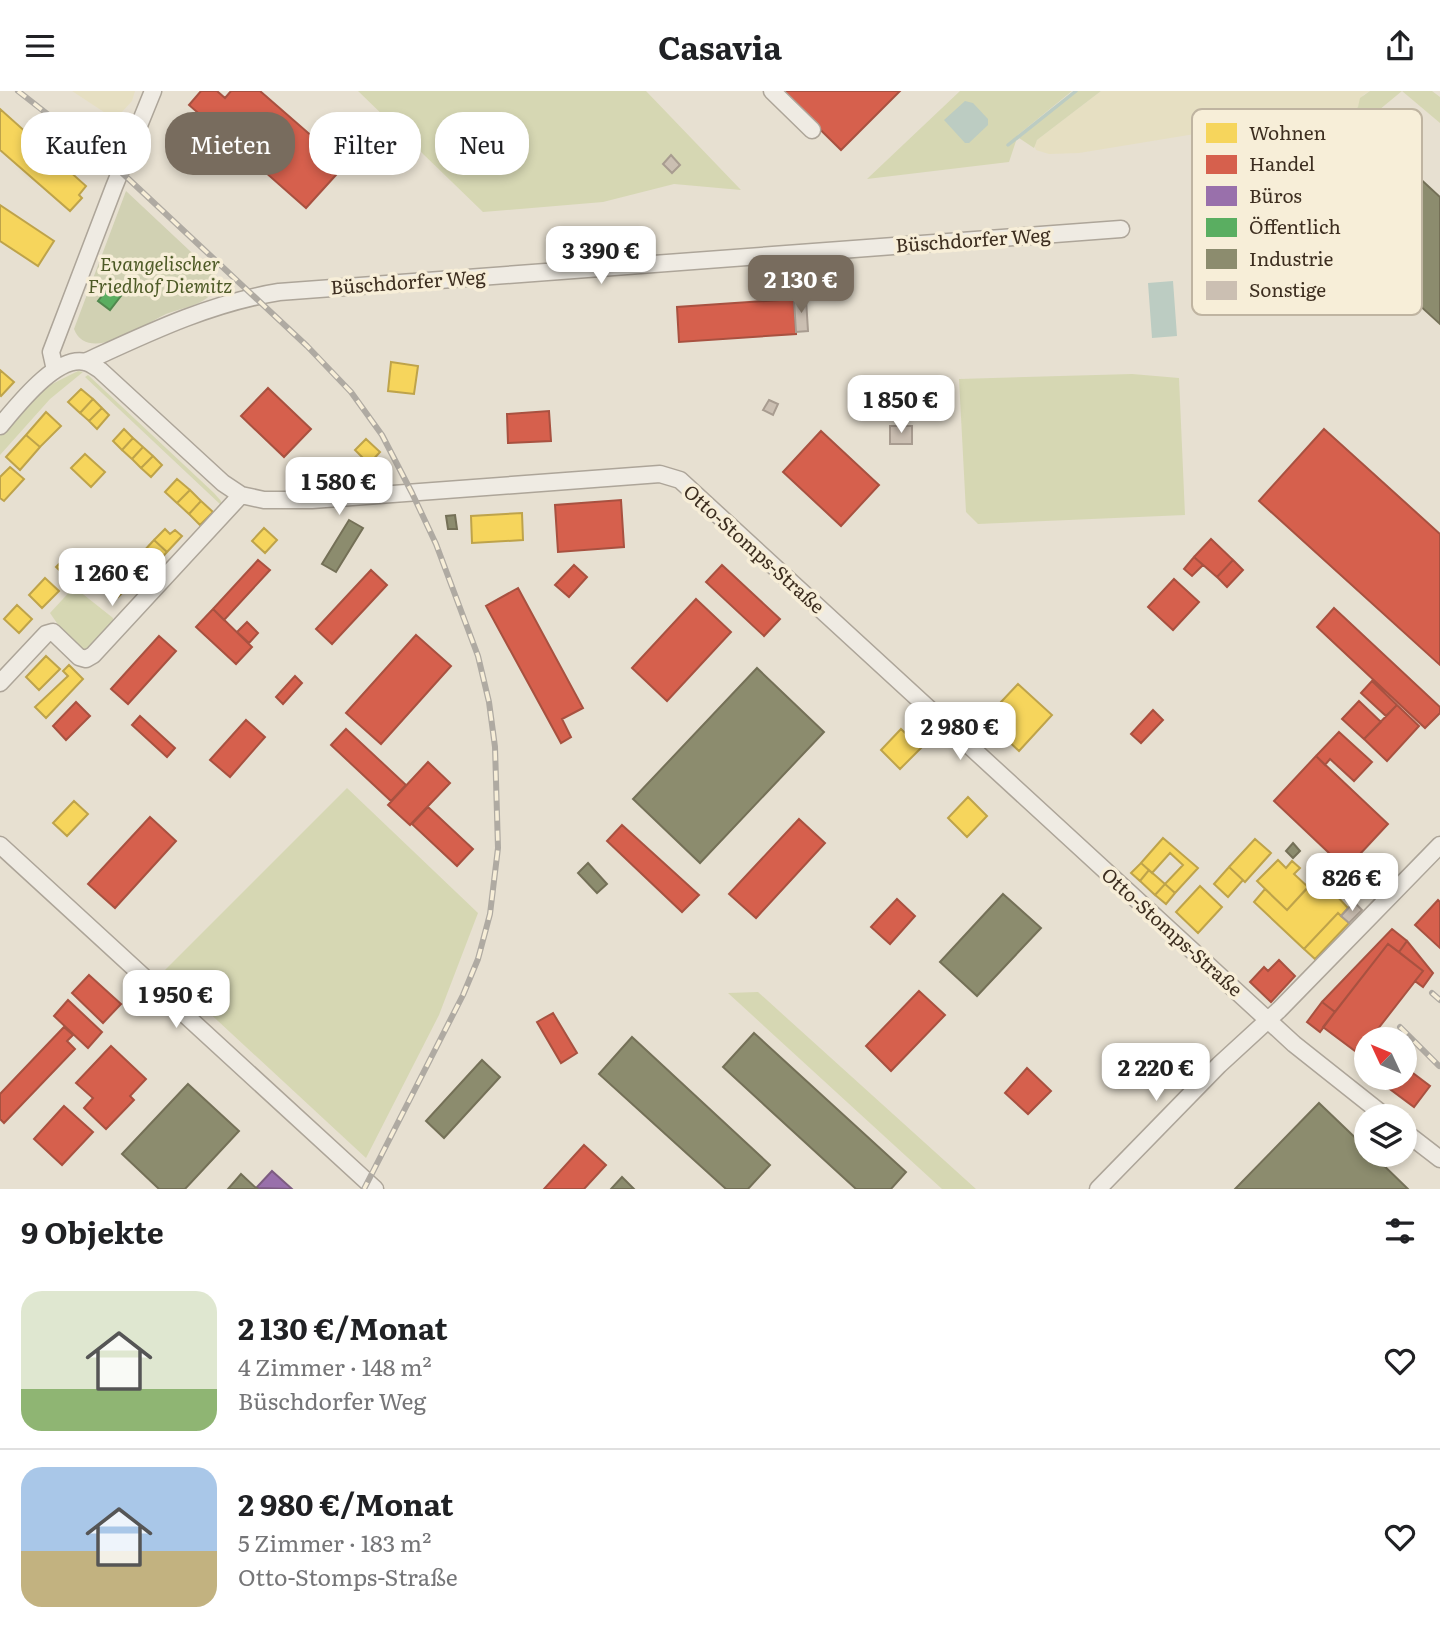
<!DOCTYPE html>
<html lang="de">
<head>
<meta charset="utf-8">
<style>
	body { margin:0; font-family:Literata,serif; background:#f6f6f6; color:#202124; height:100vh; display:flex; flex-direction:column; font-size:26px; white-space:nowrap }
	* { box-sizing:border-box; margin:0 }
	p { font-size:23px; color:#757577 }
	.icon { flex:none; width:38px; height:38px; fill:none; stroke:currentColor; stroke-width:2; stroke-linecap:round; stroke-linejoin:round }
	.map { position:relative; height:1098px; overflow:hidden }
	.panel { display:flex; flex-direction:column; background:#fff; flex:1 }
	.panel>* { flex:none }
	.banner { position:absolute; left:21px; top:21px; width:700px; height:63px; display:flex; gap:14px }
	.needle { width:46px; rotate:314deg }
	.buttons { position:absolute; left:1354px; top:936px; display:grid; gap:14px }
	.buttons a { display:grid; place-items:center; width:63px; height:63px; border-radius:50%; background:#fff; box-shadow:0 4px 10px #0003; font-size:35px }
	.price { position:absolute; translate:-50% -60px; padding:0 16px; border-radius:14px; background:#fff; color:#222; font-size:23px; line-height:46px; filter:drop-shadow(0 2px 4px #0008) }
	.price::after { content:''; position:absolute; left:50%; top:42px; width:21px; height:16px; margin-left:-10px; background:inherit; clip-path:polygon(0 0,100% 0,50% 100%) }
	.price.active { background:#786c5e; color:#fff }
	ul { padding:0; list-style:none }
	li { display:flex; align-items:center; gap:21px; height:175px; padding:0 21px }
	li+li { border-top:2px solid #e0e0e0 }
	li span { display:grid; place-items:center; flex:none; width:196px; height:140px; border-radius:21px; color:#555 }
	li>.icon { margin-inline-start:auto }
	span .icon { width:84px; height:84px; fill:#fffc; stroke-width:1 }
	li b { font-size:30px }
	h2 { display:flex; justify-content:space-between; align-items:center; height:84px; padding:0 21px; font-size:30px }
	.chip { padding:0 24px; border-radius:28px; background:#fff; box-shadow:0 4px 10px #0003; font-size:24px; line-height:63px }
	.chip.active { background:#786c5e; color:#fff }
	header { display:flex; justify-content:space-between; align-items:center; height:91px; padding:0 21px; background:#fff; font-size:32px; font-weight:700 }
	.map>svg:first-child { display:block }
</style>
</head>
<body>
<header><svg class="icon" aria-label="menu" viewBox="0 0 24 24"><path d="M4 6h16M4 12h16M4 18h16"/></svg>Casavia<svg class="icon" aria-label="share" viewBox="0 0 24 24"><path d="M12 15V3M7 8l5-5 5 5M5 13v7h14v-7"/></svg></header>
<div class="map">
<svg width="1440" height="1098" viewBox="0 0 1440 1098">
	<rect width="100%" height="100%" fill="#e7e0d1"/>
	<path fill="#e6dfc2" d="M72,0H135L132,10L121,22L110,25Z
		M1101,0H1370L1363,4L1358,16L1353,21L1213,40L1079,62L1049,63L1036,59L1034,54L1037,49Z"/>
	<path fill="#d6d7b3" d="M358,0H646L741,99L674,93L603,111L483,121Z
		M960,0H1072L1018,44L1009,71L867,88Z
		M1077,0H1101L1037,49L1034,57L1019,47Z
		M1370,0H1432L1440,6V32L1402,0L1356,38L1353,21L1358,16L1360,7Z
		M78,280L83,281L50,308L0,364V345L42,298Z
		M1132,283L1179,287L1185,424L978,433L966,421L959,288Z
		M88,284L214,402L221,410L222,415L85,286Z
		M74,496L113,527V535L89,560C73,557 59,535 50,522Z
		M347,697L478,822L439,924L366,1067L164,880Z
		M758,901L976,1098H942L728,902Z"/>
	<path fill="#d1d1b3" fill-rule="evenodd" d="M126,100L222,190C218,195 213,202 207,207C197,215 179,218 166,223C145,233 88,274 74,238ZM118,191H123L124,201L109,219L99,210L112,192Z"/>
	<path fill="#bcccc2" d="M965,10L973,12L988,28V34L969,52H965L944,29Z
		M1173,190L1177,245L1152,247L1148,192Z"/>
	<path fill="#f6d55c" stroke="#bea34a" stroke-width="2" d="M0,18L86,95L79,104L82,107L70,120L0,59Z
		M0,114L54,150L38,175L0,150Z
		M391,271L418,275L414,303L388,300Z
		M0,279L14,291L1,305L0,304Z
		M81,298L93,308L80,322L68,311Z
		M93,308L102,317L89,330L80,322Z
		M102,317L109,324L97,338L89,330Z
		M46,321L61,335L40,356L26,344Z
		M124,338L133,347L122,359L113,350Z
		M26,344L40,356L20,379L6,366Z
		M133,347L143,356L132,368L122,359Z
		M366,348L380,361L369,373L355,359Z
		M143,356L153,365L141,377L132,368Z
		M85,363L105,381L91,396L71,377Z
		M153,365L162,374L151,386L141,377Z
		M10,376L24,388L4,410L0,407V386Z
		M177,388L190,399L177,412L165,401Z
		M190,399L201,410L189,423L177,412Z
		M201,410L213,421L200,434L189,423Z
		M522,422L523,449L472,452L471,425Z
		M264,437L277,449L265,462L252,450Z
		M165,438L170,443L175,439L182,445L167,461L154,449Z
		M154,449L167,461L156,473L143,461Z
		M73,459L86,471L70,489L56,476Z
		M143,461L156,473L144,485L131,473Z
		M117,479L131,493L118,506L104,493L107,489L105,486L111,480L114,482Z
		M45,487L59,500L42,517L29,504Z
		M17,514L32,528L19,542L4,528Z
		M46,565L60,578L39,599L26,586Z
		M69,574L83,588L46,627L35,616L68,585L63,580Z
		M1018,593L1052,624L1019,660L985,628Z
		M901,638L921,657L900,678L881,659Z
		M968,706L987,725L967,746L948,727Z
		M74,710L88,723L67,745L53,732Z
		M1163,747L1198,777L1175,802L1165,793L1183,774L1170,762L1152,782L1141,772Z
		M1255,748L1271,762L1245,791L1229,776Z
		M1278,769L1286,777L1292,770L1300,777L1294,783L1308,796L1287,819L1257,790Z
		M1141,772L1149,779L1140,790L1131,782Z
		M1229,776L1243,789L1228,806L1214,793Z
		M1149,779L1165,793L1155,804L1140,790Z
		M1323,790L1348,817L1341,825L1338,822L1304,858L1254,811L1265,798L1287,819L1313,791L1318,796Z
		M1165,793L1175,802L1166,813L1155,804Z
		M1200,795L1222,816L1198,842L1176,821Z
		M1338,822L1349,832L1315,868L1304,858Z"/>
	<path fill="#d6604d" stroke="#a85140" stroke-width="2" d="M201,0H217L225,7L231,0H260L345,74L306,117L189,14Z
		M781,0H900L841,59Z
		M794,208L796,243L679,251L677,216Z
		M268,297L311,338L284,366L241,325Z
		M549,320L551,350L508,352L507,323Z
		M1324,338L1440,443V574L1259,410Z
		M821,340L879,394L841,435L783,381Z
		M348,370L349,385L336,386L335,381L316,383L315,372Z
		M621,409L624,456L558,461L555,414Z
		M1211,448L1233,469L1217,486L1194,466Z
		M1194,466L1203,474L1192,485L1184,478Z
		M258,469L270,479L224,529L213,518Z
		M1233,469L1243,479L1227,496L1217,486Z
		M574,474L587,486L569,506L555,494Z
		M722,474L780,528L764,545L706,491Z
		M371,479L387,494L332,553L316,538Z
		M1174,488L1199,511L1173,539L1148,516Z
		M518,497L583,617L562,628L571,646L561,652L486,515Z
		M696,508L731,541L667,610L632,577Z
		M1334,517L1440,616V622L1425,637L1317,536Z
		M213,518L252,556L236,573L196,536Z
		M247,531L258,542L249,552L237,541Z
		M416,544L451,575L381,653L346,622Z
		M159,545L176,560L128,613L111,598Z
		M295,585L302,592L283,613L276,606Z
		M1372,590L1397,614L1386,625L1361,602Z
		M1359,610L1381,631L1364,648L1342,628Z
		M76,611L90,625L66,649L53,635Z
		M1397,614L1419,635L1387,670L1364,648Z
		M1153,619L1163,629L1141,652L1131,643Z
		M140,625L175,657L167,666L132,634Z
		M246,629L265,646L230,686L210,669Z
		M346,638L406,694L391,710L331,654Z
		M1339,641L1372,671L1354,690L1330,668L1325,674L1316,665Z
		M1316,665L1388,733L1346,778L1274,710Z
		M428,671L450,692L410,734L388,714Z
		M428,716L473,758L457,775L412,733Z
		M150,726L176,750L115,817L88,793Z
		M799,728L825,752L756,827L729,803Z
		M622,734L699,804L682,821L607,750Z
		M897,808L915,825L890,853L871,836Z
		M1438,809L1440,811V857L1415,834Z
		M1392,838L1407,850L1399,861L1388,853L1335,921L1322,911Z
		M1407,850L1433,882L1423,896L1415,890L1423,880L1399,861Z
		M1388,853L1423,880L1370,948H1367V969L1323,936Z
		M1279,869L1295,885L1271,911L1250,891L1264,876L1268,880Z
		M89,884L121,913L103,932L72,902Z
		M919,900L945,924L891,980L866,955Z
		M68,909L102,941L88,957L54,925Z
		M1322,911L1335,921L1320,941L1307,931Z
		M553,922L577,962L561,972L537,931Z
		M64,936L73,944L67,950L75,958L4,1032L0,1028V1003Z
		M111,955L146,988L130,1005L134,1009L106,1038L84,1017L93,1007L76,992Z
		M1405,976L1430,995L1414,1016L1383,993L1387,987H1405Z
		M1027,977L1051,1000L1028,1023L1005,1002Z
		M64,1015L93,1041L62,1074L34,1048Z
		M584,1054L606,1074L584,1098H544Z"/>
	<path fill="#9970ab" stroke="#7d5c81" stroke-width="2" d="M272,1080L292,1098L256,1097Z"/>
	<path fill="#5aae61" stroke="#51884e" stroke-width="2" d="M118,191H123L124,201L110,219L98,210L112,192Z"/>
	<path fill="#8c8c6e" stroke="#747057" stroke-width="2" d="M1388,58L1440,106V233L1324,127Z
		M455,424L457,438H448L446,425Z
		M349,429L363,437L336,481L322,473Z
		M757,577L824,641L700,772L633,708Z
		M1293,752L1300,760L1293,767L1286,760Z
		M588,772L607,793L597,802L578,782Z
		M1003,803L1041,837L977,905L940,871Z
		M754,942L906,1081L891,1098H856L723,976Z
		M632,946L770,1074L748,1098H726L599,983Z
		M482,969L500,986L444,1047L426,1030Z
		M188,993L239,1040L185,1098H159L122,1063Z
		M1319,1012L1367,1058V1064H1373L1408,1098H1235Z
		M241,1083L256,1097L258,1098H228Z
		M622,1086L634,1098H611Z"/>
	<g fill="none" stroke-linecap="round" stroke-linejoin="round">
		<path stroke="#bcccc2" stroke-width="3.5" d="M1008,54L1076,0"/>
	</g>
	<path fill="#cbbfb2" stroke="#a89c90" stroke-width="2" d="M671,64L680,74L672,82L663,73Z
		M806,208L808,240L796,241L794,209Z
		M769,309L778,313L773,324L763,319Z
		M890,335H912V353H890Z
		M1354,811L1362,819L1349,832L1341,825Z"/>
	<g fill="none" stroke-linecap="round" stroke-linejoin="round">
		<g stroke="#ada599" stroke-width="19">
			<path id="minor" d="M772,0L812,39
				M85,271C148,242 210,212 279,201L1121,138
				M55,279L51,261L114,96L153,0
				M0,335C17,315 56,264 85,271C90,272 95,276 100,279L223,392L241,404L264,409H312L660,383L680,389L1294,953L1386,1026
				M0,592L46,543L53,541L79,566L86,568L93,564L241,404
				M0,754L375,1098
				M1405,1041L1440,1068
				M1098,1098L1219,974L1279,919L1440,754"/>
		</g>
		<use href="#minor" stroke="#efebe3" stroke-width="16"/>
		<g stroke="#afaaa2" stroke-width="6">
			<path id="rail" d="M18,0L120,80L307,255L351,301L382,344L412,402L436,453L478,565L489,611L495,656L498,757L490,823L478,868L463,904L364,1098
				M1432,902L1440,909
				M1400,936L1439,975"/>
		</g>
		<use href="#rail" stroke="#f7eed8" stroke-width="3.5" stroke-dasharray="10" stroke-linecap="butt"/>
	</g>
	<g text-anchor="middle" stroke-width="7" stroke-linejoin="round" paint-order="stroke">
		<g font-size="19" fill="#3d2e20" stroke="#f7eed8">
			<text transform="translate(973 149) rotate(-4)" y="7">Büschdorfer Weg</text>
			<text transform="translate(408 191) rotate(-4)" y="7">Büschdorfer Weg</text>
			<text transform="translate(754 458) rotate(42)" y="7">Otto-Stomps-Straße</text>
			<text transform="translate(1172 841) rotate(42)" y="7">Otto-Stomps-Straße</text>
		</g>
		<g font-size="19" font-style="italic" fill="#4d5a26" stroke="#f7eed8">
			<text x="160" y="180">Evangelischer<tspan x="160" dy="22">Friedhof Diemitz</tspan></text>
		</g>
	</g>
	<rect x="1192" y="18" width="230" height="206" rx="10" fill="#f7eed8" stroke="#bfb4a1" stroke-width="2"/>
	<rect x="1206" y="32" width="31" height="20" fill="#f6d55c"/>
	<rect x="1206" y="64" width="31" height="19" fill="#d6604d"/>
	<rect x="1206" y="95" width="31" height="20" fill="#9970ab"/>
	<rect x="1206" y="127" width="31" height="19" fill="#5aae61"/>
	<rect x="1206" y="158" width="31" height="20" fill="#8c8c6e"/>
	<rect x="1206" y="190" width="31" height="19" fill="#cbbfb2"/>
	<g font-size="19" fill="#3d2e20">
		<text x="1249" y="49">Wohnen</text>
		<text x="1249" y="80">Handel</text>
		<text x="1249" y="112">Büros</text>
		<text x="1249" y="143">Öffentlich</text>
		<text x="1249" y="175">Industrie</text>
		<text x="1249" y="206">Sonstige</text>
	</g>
</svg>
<div class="buttons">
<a><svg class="needle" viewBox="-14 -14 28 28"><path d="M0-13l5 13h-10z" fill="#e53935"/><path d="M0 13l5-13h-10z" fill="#757577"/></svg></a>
<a><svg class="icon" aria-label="layers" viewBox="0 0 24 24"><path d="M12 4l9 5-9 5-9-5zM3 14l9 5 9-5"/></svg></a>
</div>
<b class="price" style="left:601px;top:195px">3 390 €</b>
<b class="price active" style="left:801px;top:224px">2 130 €</b>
<b class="price" style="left:901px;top:344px">1 850 €</b>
<b class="price" style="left:339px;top:426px">1 580 €</b>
<b class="price" style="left:112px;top:517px">1 260 €</b>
<b class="price" style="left:960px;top:671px">2 980 €</b>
<b class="price" style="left:1352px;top:822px">826 €</b>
<b class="price" style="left:176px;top:939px">1 950 €</b>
<b class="price" style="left:1156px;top:1012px">2 220 €</b>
<div class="banner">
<a class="chip">Kaufen</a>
<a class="chip active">Mieten</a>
<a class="chip">Filter</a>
<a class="chip">Neu</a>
</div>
</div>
<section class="panel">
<h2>9 Objekte<svg class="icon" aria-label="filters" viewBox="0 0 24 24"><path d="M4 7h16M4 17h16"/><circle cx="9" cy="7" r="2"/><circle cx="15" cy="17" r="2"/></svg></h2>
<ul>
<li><span style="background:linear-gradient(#dfe7d0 70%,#8fb573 0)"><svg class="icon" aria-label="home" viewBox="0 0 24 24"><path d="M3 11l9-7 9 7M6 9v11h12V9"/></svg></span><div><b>2 130 €/Monat</b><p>4 Zimmer · 148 m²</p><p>Büschdorfer Weg</p></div><svg class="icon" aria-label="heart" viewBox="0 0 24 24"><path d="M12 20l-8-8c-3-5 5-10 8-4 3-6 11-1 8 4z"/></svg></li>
<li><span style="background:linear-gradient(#a9c7e8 60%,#c2b280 0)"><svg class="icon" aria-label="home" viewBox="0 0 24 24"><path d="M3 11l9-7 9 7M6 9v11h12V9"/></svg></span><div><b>2 980 €/Monat</b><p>5 Zimmer · 183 m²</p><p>Otto-Stomps-Straße</p></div><svg class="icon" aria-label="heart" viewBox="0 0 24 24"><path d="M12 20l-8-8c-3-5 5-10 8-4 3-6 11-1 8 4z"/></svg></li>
</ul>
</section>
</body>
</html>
